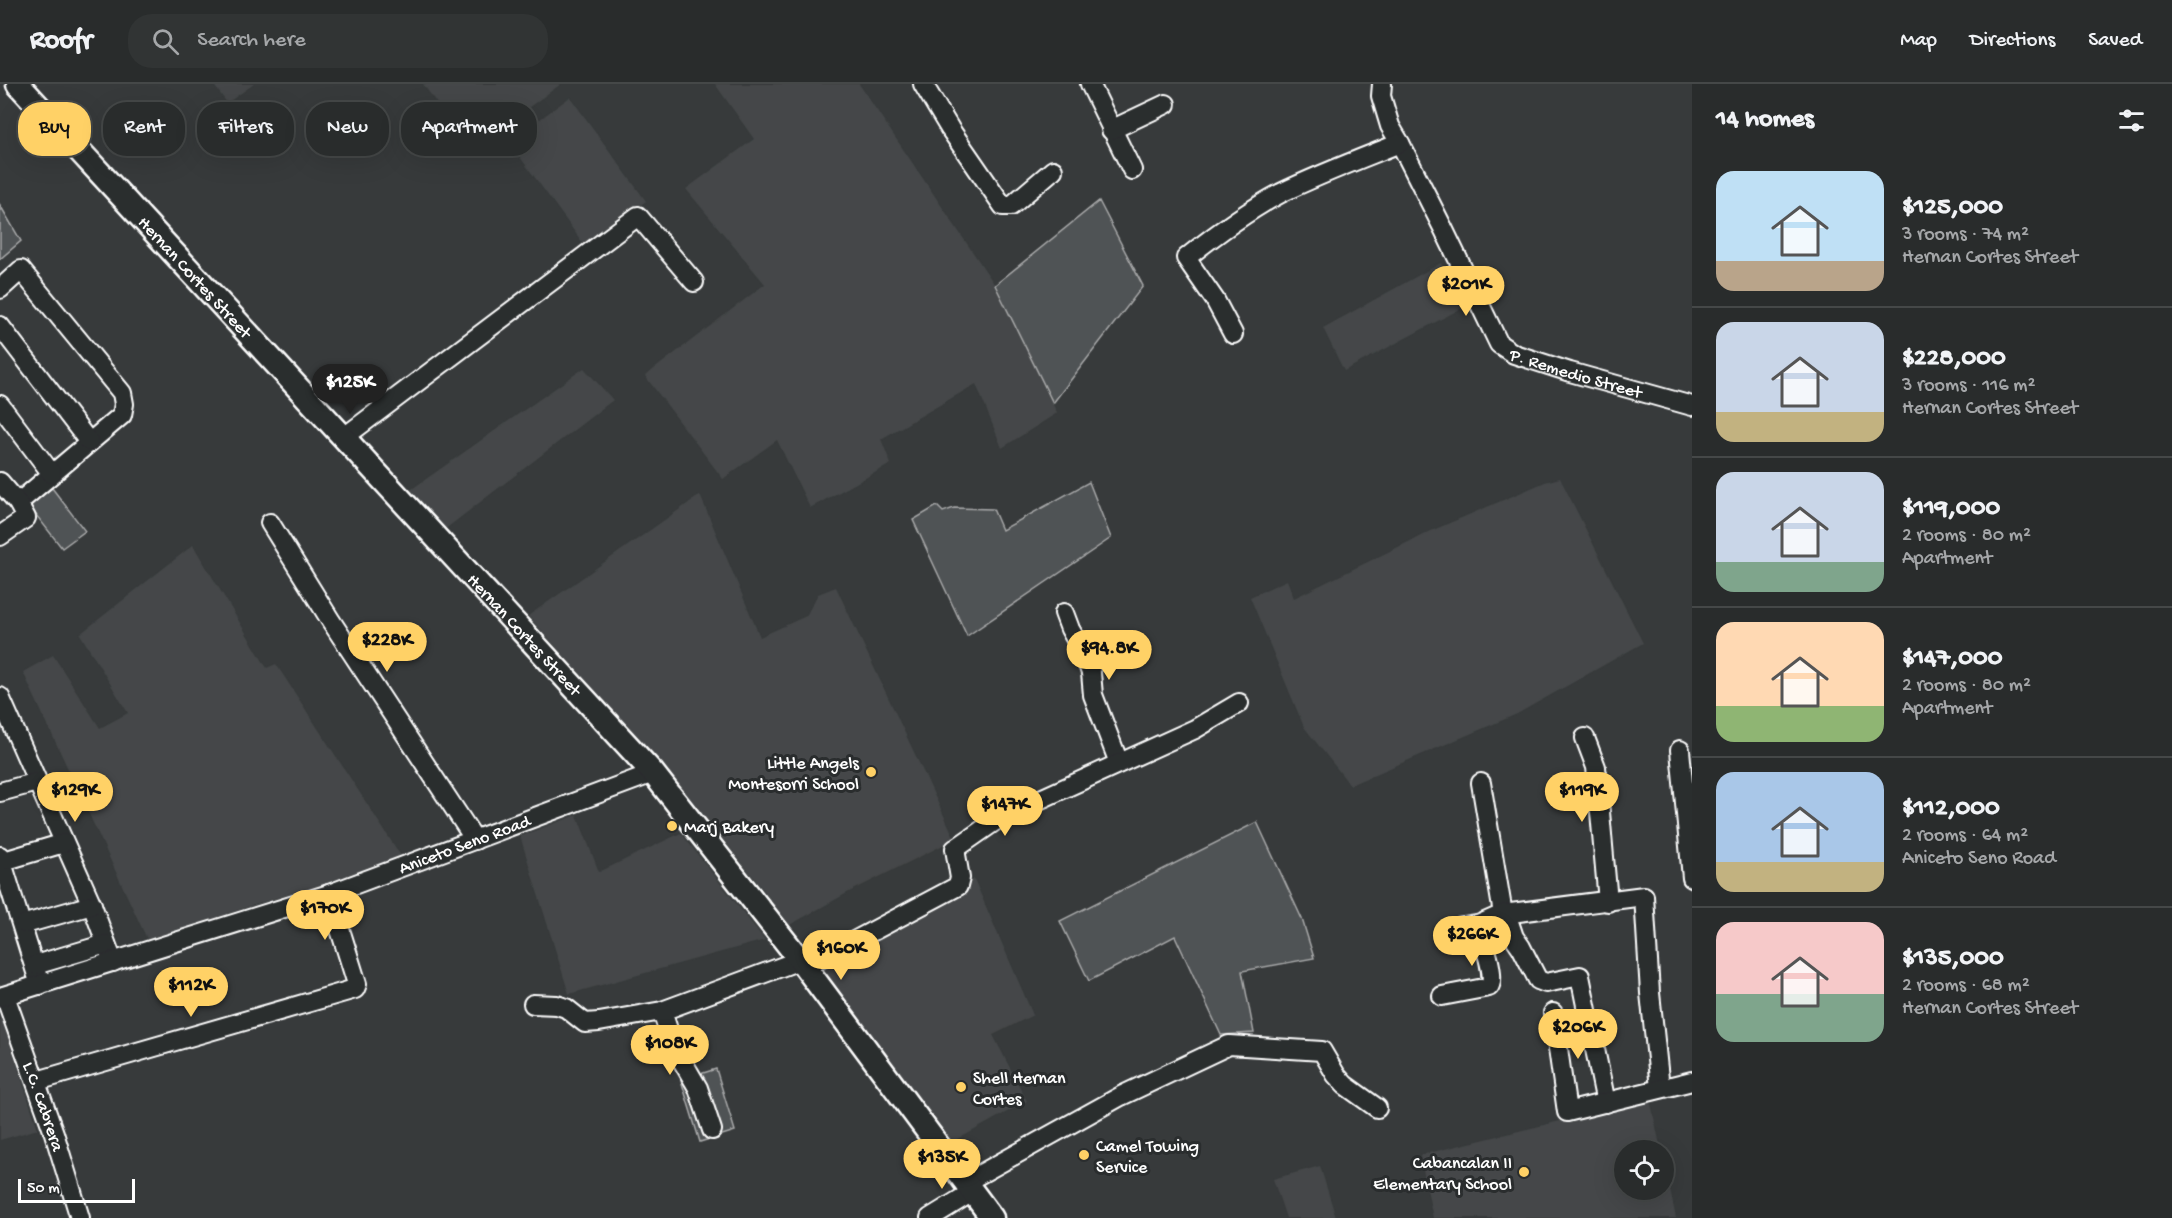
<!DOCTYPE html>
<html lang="en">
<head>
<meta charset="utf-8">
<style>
	body { margin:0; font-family:"Gochi Hand",sans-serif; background:#313434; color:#f1f3f6; height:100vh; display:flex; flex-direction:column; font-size:22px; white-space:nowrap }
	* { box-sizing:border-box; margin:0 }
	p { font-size:20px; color:#a5a7a9 }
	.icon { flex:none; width:33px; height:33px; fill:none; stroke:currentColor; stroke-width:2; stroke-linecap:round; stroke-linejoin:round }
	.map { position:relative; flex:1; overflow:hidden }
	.drawer { display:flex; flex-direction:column; background:#292c2c; width:480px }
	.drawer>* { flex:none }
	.banner { position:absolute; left:18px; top:18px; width:570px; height:54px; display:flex; gap:12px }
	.tools { position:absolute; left:1614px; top:1056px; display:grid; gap:12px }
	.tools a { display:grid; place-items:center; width:60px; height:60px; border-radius:50%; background:#292c2c; box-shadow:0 6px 24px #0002,0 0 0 2px #454848; font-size:30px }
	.scale { position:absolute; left:18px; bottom:15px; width:117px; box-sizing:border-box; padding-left:6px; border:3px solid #fff; border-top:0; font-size:16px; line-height:21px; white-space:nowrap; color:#fff; -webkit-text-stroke:4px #2a2d2e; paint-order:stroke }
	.price { position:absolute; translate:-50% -51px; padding:0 14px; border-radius:21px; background:#ffd166; color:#111; font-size:20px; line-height:39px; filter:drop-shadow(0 2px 3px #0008) }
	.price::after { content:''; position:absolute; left:50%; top:36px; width:18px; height:14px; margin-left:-9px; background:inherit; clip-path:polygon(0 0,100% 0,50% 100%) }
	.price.active { background:#222; color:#fff }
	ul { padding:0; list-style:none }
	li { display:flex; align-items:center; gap:18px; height:150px; padding:0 24px }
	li+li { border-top:2px solid #454848 }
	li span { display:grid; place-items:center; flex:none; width:168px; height:120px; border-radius:18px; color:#555 }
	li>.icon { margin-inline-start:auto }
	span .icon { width:72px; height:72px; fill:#fffc; stroke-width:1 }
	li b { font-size:26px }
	h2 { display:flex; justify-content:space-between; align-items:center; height:72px; padding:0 24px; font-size:26px }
	.chip { padding:0 21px; border-radius:24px; background:#292c2c; box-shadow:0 6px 24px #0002,0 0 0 2px #454848; font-size:21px; line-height:54px }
	.chip.active { background:#ffd166; color:#111 }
	header { display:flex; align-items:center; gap:36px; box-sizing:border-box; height:84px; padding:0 30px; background:#292c2c; border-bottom:2px solid #454848 }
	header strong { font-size:28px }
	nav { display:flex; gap:33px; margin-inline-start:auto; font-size:21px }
	.search { width:420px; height:54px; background:#313434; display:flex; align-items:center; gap:15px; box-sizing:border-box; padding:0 21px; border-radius:24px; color:#a5a7a9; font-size:22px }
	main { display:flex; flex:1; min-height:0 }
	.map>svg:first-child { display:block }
</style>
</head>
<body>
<header>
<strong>Roofr</strong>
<div class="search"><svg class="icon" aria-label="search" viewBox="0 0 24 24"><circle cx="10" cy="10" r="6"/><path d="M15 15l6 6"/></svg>Search here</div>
<nav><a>Map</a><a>Directions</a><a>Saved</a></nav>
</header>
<main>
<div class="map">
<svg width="1692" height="1134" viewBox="0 0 1692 1134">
	<rect width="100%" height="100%" fill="#373a3b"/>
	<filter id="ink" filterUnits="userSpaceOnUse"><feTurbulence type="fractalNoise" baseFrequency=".0167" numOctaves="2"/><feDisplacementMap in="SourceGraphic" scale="12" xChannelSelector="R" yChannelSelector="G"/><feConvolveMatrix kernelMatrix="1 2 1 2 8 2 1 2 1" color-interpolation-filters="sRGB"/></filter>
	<g filter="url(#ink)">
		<path fill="#444748" d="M213,0H254L227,19Z
			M423,0H561L470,66Z
			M715,0H859L995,201L1057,329L1002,364L976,300L881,355L891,380L810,424L777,356L723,395L645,292L765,200L686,105L754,55Z
			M570,13L646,117L585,162L509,58Z
			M1441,179L1462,224L1344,287L1323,244Z
			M584,284L613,316L444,446L409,407Z
			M1560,394L1643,559L1517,630L1350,701L1304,643L1250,513L1287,496L1294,514L1431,447L1545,398Z
			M700,411L760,553L806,532L818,510L836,503L955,755L849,808L788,842L764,807L670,689L528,532Z
			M193,461L267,584L276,580L401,772L338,796L251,822L148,857L23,588L53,571L100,644L128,629L80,550Z
			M577,731L599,788L681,749L765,856L569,910L520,752Z
			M974,795L1033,931L993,951L1027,1017L951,1059L819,882Z
			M0,928L38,1045L0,1056Z
			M1650,1015L1661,1066H1624V1106H1664V1078L1676,1134H1433L1420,1071Z
			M1320,1082L1336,1134H1286L1273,1095Z"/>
		<path fill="#505354" stroke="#a8a9aa" stroke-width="1.5" d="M1099,117L1143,202L1053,319L995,201Z
			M0,121L21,157L0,175Z
			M1089,398L1111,454L967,552L913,436L937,422L943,428L954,424L993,425L1002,446Z
			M52,404L85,447L62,464L29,422Z
			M1257,738L1302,835L1314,874L1242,887L1254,949L1221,951L1175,852L1089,897L1060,837Z
			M716,985L735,1047L700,1058L681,996Z"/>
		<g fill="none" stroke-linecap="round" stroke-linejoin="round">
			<g stroke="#fff" stroke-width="22">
				<g id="minor">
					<path d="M923,0L950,45L1003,122H1011L1053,86"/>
					<path d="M1090,0L1132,86"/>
					<path id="s1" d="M1382,0L1381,12L1390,42L1400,59L1444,146L1499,260L1514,270L1570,288L1692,322"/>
					<path d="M1111,46L1166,20"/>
					<path d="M0,205L21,186L122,309L124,320L122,331L18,419"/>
					<path d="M0,242L89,358"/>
					<path d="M1233,250L1215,216L1186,174C1216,150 1247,127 1281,109C1320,90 1360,75 1400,59"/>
					<path d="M0,321L52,390"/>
					<path d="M343,354L638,132L694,198"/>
					<path d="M0,398L18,419L26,434L0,452"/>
					<path d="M270,439L331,537L475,756"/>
					<path d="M1064,529L1070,545L1085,572L1091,589L1093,611L1119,679"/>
					<path d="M0,613L92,821L113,878"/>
					<path d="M1585,654L1596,683L1608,818"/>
					<path d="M1680,666L1692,794"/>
					<path d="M1481,699L1503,830L1508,835L1514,853L1521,863L1538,896L1546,899L1580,892L1606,1019"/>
					<path d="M0,708L37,698"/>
					<path d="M0,772L40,901"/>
					<path d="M7,776L64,759"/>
					<path d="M25,840L92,821"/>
					<path d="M1457,844L1478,841L1503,830L1644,812L1650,909L1660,1004"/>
					<path d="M35,881L106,860"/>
					<path d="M805,883L958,802L960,794L955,765L1001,733L1195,645L1239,619"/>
					<path id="s2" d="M5,912L54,1049L80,1134"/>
					<path d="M1442,912L1489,903C1497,893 1482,854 1478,841"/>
					<path id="s3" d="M0,913L329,810L653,689"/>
					<path d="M533,920L557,921L566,924L585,939L599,938L662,927L800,876"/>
					<path d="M662,927L673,961L698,1004L712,1046"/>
					<path d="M1553,929L1567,1028L1692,997"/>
					<path d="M37,997L355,905L357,900L329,810"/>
					<path d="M966,1098L1121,1012L1229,961L1322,967L1336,991L1345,1001L1377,1024"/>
					<path d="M930,1134L972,1108"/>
				</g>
			</g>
			<g stroke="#fff" stroke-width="27">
				<g id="major">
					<path id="s4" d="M18,0L653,689L800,876L992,1134"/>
				</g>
			</g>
			<use href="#minor" stroke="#2a2d2e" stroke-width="18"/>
			<use href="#major" stroke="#2a2d2e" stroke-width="22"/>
		</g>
	</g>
	<g fill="#ffd166" stroke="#2a2d2e" stroke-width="2">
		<circle cx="871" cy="688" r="6"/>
		<circle cx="672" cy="742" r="6"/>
		<circle cx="961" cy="1003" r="6"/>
		<circle cx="1084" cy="1071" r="6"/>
		<circle cx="1524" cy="1088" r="6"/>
	</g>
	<g text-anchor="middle" stroke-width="6" stroke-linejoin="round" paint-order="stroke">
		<g font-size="18" fill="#fff" stroke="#2a2d2e">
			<text dy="6" stroke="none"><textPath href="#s4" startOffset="262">Hernan Cortes Street</textPath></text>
			<text dy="6" stroke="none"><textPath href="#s1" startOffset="370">P. Remedio Street</textPath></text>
			<text dy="6" stroke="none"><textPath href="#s4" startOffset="748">Hernan Cortes Street</textPath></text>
			<text dy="6" stroke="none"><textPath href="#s3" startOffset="489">Aniceto Seno Road</textPath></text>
			<text dy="6" stroke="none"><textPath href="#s2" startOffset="117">L.C. Cabrera</textPath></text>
		</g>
		<g font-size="18" fill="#fff" stroke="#2a2d2e" text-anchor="start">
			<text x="859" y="684" text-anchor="end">Little Angels<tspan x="859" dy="21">Montesorri School</tspan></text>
			<text x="684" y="748">Marj Bakery</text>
			<text x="973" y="999">Shell Hernan<tspan x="973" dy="21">Cortes</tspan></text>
			<text x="1096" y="1067">Camel Towing<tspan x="1096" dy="21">Service</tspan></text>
			<text x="1512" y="1084" text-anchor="end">Cabancalan II<tspan x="1512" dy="21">Elementary School</tspan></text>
		</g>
	</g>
</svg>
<div class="tools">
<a><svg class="icon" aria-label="locate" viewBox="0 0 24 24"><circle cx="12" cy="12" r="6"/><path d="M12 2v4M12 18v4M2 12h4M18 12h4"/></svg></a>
</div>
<div class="scale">50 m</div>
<b class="price" style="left:1466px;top:233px">$201K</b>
<b class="price active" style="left:350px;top:331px">$125K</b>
<b class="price" style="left:387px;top:589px">$228K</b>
<b class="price" style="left:1109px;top:597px">$94.8K</b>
<b class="price" style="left:75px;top:739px">$129K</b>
<b class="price" style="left:1582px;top:739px">$119K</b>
<b class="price" style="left:1005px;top:753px">$147K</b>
<b class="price" style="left:325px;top:857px">$170K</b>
<b class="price" style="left:1472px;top:883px">$266K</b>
<b class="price" style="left:841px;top:897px">$160K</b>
<b class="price" style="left:191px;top:934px">$112K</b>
<b class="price" style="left:1578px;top:976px">$206K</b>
<b class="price" style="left:670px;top:992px">$108K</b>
<b class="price" style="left:942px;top:1106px">$135K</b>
<div class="banner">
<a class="chip active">Buy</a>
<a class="chip">Rent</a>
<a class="chip">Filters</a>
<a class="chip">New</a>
<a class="chip">Apartment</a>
</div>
</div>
<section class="drawer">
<h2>14 homes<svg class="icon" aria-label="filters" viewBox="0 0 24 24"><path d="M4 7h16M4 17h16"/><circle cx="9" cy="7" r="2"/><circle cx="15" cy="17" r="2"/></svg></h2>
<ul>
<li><span style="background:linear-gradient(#bfe0f5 75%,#b9a48a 0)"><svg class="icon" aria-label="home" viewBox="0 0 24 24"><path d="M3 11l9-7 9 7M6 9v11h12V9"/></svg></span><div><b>$125,000</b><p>3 rooms · 74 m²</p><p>Hernan Cortes Street</p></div></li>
<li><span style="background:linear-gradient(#c9d6e8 75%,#c2b280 0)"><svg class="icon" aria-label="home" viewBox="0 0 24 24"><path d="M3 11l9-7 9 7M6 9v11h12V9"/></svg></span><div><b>$228,000</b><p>3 rooms · 116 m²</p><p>Hernan Cortes Street</p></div></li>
<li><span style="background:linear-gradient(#c9d6e8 75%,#7fa58c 0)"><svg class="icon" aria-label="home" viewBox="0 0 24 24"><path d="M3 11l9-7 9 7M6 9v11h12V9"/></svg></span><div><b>$119,000</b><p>2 rooms · 80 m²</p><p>Apartment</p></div></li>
<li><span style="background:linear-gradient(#ffd9b3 70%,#8fb573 0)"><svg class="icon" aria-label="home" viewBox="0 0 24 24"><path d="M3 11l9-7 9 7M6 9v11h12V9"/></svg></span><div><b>$147,000</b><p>2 rooms · 80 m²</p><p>Apartment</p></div></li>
<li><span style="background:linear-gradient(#a9c7e8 75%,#c2b280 0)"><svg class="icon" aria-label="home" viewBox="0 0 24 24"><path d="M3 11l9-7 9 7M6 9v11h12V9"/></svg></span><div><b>$112,000</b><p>2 rooms · 64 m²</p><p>Aniceto Seno Road</p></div></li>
<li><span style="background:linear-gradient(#f6c9c9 60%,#7fa58c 0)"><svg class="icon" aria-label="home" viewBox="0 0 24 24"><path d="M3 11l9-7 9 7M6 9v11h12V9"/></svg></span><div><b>$135,000</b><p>2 rooms · 68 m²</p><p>Hernan Cortes Street</p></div></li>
</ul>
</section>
</main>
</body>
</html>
